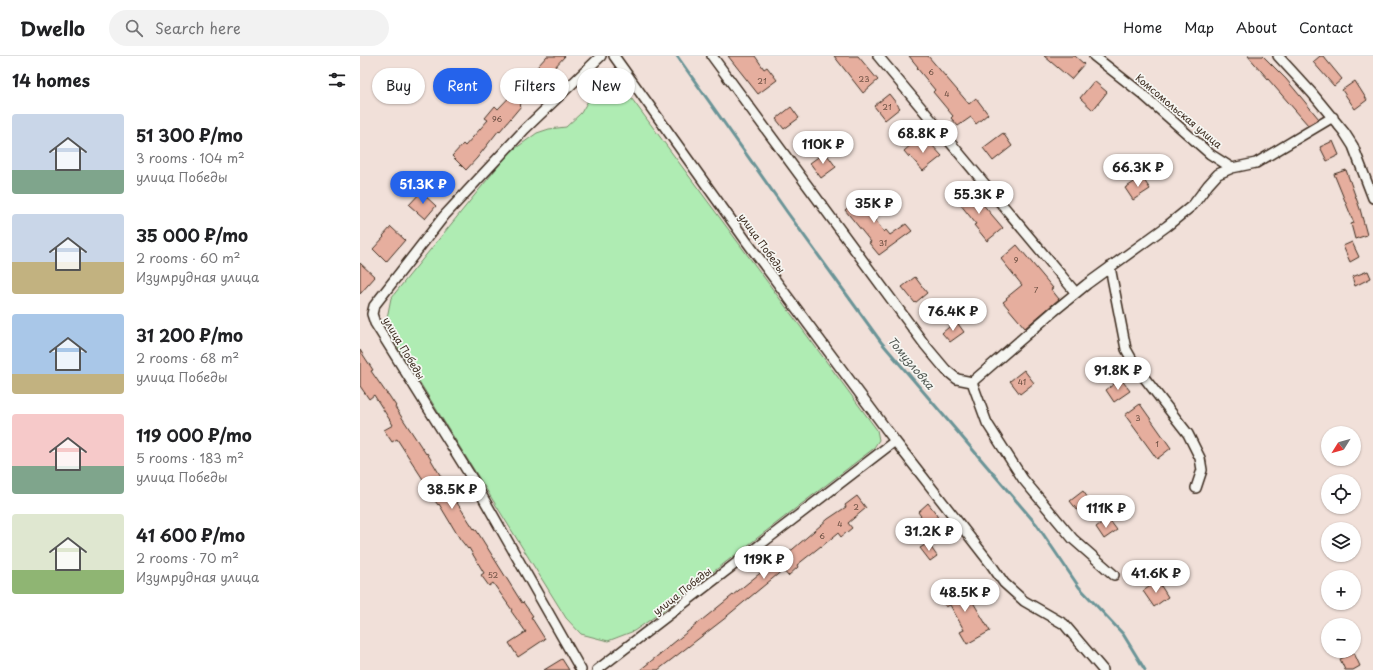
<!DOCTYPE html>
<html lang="en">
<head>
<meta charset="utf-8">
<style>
	body { margin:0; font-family:"Playpen Sans",sans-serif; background:#f2f2f2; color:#202124; height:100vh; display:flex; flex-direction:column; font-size:15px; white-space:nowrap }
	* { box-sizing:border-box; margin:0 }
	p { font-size:13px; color:#757577 }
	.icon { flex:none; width:22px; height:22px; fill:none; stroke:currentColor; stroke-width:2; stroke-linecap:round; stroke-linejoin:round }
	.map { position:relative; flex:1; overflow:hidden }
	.sheet { display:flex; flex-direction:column; background:#fff; width:360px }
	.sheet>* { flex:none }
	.banner { position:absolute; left:12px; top:12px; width:380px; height:36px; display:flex; gap:8px }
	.needle { width:26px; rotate:233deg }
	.fabs { position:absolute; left:961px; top:370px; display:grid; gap:8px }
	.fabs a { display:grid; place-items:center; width:40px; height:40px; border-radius:50%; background:#fff; box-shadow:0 1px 3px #0004; font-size:20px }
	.price { position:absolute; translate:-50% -34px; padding:0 9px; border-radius:14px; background:#fff; color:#222; font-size:13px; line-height:26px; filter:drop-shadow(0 1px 2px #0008) }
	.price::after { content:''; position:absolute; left:50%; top:24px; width:12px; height:9px; margin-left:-6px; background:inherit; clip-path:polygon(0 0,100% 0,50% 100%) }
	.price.on { background:#2563eb; color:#fff }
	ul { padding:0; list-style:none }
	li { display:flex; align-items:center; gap:12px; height:100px; padding:0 12px }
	li span { display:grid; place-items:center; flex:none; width:112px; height:80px; border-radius:4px; color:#555 }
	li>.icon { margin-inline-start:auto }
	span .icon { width:48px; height:48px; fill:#fffc; stroke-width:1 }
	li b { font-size:17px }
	h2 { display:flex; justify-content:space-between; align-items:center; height:48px; padding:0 12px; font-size:17px }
	.chip { padding:0 14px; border-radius:18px; background:#fff; box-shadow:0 1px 3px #0004; font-size:14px; line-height:36px }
	.chip.on { background:#2563eb; color:#fff }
	header { display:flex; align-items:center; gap:24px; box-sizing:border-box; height:56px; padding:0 20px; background:#fff; border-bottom:1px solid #e0e0e0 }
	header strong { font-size:19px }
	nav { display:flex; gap:22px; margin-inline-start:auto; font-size:14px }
	.search { width:280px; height:36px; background:#f2f2f2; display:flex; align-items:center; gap:10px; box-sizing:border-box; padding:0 14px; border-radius:22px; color:#757577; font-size:15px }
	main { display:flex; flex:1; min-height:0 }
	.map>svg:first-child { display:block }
</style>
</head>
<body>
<header>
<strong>Dwello</strong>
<div class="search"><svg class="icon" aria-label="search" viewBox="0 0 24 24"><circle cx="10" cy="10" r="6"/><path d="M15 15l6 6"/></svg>Search here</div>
<nav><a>Home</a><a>Map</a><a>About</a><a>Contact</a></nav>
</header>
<main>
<section class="sheet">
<h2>14 homes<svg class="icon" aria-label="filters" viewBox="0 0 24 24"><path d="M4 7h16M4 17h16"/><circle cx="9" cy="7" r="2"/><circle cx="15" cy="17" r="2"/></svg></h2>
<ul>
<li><span style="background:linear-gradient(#c9d6e8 70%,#7fa58c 0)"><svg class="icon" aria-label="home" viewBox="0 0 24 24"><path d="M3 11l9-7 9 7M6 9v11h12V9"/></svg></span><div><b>51 300 ₽/mo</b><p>3 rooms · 104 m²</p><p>улица Победы</p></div></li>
<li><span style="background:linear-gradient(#c9d6e8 60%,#c2b280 0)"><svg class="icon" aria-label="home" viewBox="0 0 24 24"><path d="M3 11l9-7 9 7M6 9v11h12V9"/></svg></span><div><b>35 000 ₽/mo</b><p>2 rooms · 60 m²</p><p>Изумрудная улица</p></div></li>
<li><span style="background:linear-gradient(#a9c7e8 75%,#c2b280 0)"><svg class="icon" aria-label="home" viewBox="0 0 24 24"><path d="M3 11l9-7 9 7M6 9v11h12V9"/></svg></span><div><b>31 200 ₽/mo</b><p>2 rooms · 68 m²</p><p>улица Победы</p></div></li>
<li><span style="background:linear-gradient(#f6c9c9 65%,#7fa58c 0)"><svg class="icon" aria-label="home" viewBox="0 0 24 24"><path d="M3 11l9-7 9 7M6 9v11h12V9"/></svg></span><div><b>119 000 ₽/mo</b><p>5 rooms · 183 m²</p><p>улица Победы</p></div></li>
<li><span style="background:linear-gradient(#dfe7d0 70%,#8fb573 0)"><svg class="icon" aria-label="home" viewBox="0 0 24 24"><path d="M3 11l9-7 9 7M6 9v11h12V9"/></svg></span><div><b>41 600 ₽/mo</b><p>2 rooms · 70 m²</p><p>Изумрудная улица</p></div></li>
</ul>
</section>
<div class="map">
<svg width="1013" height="614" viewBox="0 0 1013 614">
	<rect width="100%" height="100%" fill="#f1e0d9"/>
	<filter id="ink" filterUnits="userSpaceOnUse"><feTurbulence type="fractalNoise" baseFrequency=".025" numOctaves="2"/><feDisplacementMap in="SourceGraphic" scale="8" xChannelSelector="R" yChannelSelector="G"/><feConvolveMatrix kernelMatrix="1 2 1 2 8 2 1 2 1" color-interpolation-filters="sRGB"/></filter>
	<g filter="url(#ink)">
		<path fill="#afecb3" stroke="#758b68" d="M252,30L266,35L517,374L519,384L513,393L297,559L274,575L248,585L221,578L206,562L31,280L26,267L31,242L149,97L177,77L189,73L206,71L221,57L233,36Z"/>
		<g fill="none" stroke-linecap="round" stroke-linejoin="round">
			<path stroke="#6b9497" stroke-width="3" d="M317,0L427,156L521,286L677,469L719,531L763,578L785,614"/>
		</g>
		<path fill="#e6ae9e" stroke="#3b2a1e" d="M187,0H205L160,49L161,50L140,75L139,74L117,102L106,114L92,100L103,88L105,90L128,64L125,62L135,50L138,53L160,30L157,28L167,18L169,20Z
			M368,0H395L404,13L407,11L417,24L398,38Z
			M474,0H498L518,24L503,37Z
			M549,0H568L609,48L616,42L628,58L616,68L611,61L598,70L591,62L593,60L573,36L575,34L557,12L558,11Z
			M684,0H715L724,8L711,23Z
			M888,0H903L926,23L959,63L948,69Z
			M960,0H963L982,23L974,30L953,6Z
			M734,25L747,36L733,54L720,42Z
			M995,25L1007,44L995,53L982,34Z
			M529,38L540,52L525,64L514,50Z
			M431,51L439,62L424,73L416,63Z
			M643,77L652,90L633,105L623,92Z
			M561,80L569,90L571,88L582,100L563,115L550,100L549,101L544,95Z
			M973,85L979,99L967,105L960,91Z
			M465,96L476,111L461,122L450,107Z
			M986,114L1000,153L1007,179L995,183L991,168L994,167L974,118Z
			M782,121L790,133L773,144L765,132Z
			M609,132L643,172L627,185L614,169L616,168L596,143Z
			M510,135L524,153L513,161L524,176L526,174L530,179L546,168L552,175L519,199L509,187L511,186L485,154Z
			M61,136L76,150L65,163L49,149Z
			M31,171L45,184L26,206L13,193L24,181L23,180Z
			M992,186L999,201L990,206L983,190Z
			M657,189L693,232L691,233L699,243L665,272L643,246L647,243L646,242L662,229L641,203Z
			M0,207L15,221L0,238Z
			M1008,215L1011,222L995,230L992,221Z
			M555,221L567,237L555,247L542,231Z
			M596,265L604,276L590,286L582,277Z
			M0,294L13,314L11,315L27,338H28L36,350L35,351L66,398L67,397L92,439L114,473L115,472L162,547L163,546L173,560L171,561L185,583L158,601L149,587L166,576L151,555L152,554L133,527L129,530L121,519L124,517L109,492L108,493L100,483L79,448L78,449L66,432L68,431L37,383L32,386L24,374L33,369L14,339L9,343L0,330Z
			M664,314L674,327L660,338L650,325Z
			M761,323L770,335L754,346L746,334Z
			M780,348L811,392L797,403L765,359Z
			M723,435L733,449L721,459L710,445Z
			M497,440L506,452L488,467L492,472L481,481L478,477L461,491V490L437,509L438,511L428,520L423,514L367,560H368L298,614H280L399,518L433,493L468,463L486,451L485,449Z
			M568,447L578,460L567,469L558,456Z
			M748,462L757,474L744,483L736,471Z
			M568,487L577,500L570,505L560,492Z
			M798,525L808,541L794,551L783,535Z
			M601,526L630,575L607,588L600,576L604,574L590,549L586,551L579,539Z
			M994,597L1000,610L993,614H985L980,603Z
			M202,603L209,614H184Z"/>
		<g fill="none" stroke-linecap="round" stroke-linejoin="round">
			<g stroke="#3b2a1e" stroke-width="12">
				<path id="street" d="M254,0L387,186L535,385L630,507L644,527L664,545L704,568L743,614
					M352,0L565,289L586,314L597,323L612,326L627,367L663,423L713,483L754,519
					M518,0L716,237
					M734,0L781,37L850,98L872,112
					M918,0L952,37L984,76L993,90L1013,142
					M750,211L766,293L776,311L828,378L840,402L842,414L836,432
					M612,326L694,255L727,228L807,170L833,149L848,129L858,118L872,112L896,107L973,61
					M221,614L113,424L15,267L12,258L14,250L84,160L165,73L241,0
					M237,614L535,385"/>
			</g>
			<use href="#street" stroke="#f6f6f2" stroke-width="9"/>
		</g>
	</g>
	<g text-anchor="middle" stroke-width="3.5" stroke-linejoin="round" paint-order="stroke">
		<g font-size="8" fill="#664b3e">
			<text x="571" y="19">6</text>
			<text x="504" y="26">23</text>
			<text x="402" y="28">21</text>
			<text x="587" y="41">4</text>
			<text x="527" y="54">21</text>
			<text x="137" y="66">96</text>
			<text x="523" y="190">31</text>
			<text x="656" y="207">9</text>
			<text x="676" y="237">7</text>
			<text x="662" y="329">41</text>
			<text x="778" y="365">3</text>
			<text x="797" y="391">1</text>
			<text x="496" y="454">2</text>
			<text x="480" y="471">4</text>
			<text x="462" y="483">6</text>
			<text x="133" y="522">52</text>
		</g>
		<g font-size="10" fill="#3b2a1e" stroke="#f6f6f2">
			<text transform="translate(819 55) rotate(40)" y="4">Комсомольская улица</text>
			<text transform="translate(402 187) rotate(54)" y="4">улица Победы</text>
			<text transform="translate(44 292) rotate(59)" y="4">улица Победы</text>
			<text transform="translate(322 535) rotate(-38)" y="4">улица Победы</text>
		</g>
		<g font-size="11" font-style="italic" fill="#4f5650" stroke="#f6f6f2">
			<text transform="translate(551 307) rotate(50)" y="4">Томузловка</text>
		</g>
	</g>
</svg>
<div class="fabs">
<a><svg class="needle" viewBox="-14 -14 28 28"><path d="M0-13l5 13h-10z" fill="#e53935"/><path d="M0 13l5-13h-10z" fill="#757577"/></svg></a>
<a><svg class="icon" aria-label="locate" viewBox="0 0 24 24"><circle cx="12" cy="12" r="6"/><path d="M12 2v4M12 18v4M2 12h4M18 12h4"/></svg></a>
<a><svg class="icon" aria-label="layers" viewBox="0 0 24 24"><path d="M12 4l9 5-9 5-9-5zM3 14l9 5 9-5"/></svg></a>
<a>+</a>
<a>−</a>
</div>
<b class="price" style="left:563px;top:98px">68.8K ₽</b>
<b class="price" style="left:463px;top:109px">110K ₽</b>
<b class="price" style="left:778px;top:132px">66.3K ₽</b>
<b class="price on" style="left:63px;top:149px">51.3K ₽</b>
<b class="price" style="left:619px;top:159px">55.3K ₽</b>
<b class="price" style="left:514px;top:168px">35K ₽</b>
<b class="price" style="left:593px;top:276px">76.4K ₽</b>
<b class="price" style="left:758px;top:335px">91.8K ₽</b>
<b class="price" style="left:92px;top:454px">38.5K ₽</b>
<b class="price" style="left:746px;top:473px">111K ₽</b>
<b class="price" style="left:569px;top:496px">31.2K ₽</b>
<b class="price" style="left:404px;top:524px">119K ₽</b>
<b class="price" style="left:796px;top:538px">41.6K ₽</b>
<b class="price" style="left:605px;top:557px">48.5K ₽</b>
<div class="banner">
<a class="chip">Buy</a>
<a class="chip on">Rent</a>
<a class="chip">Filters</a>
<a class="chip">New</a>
</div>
</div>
</main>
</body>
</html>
